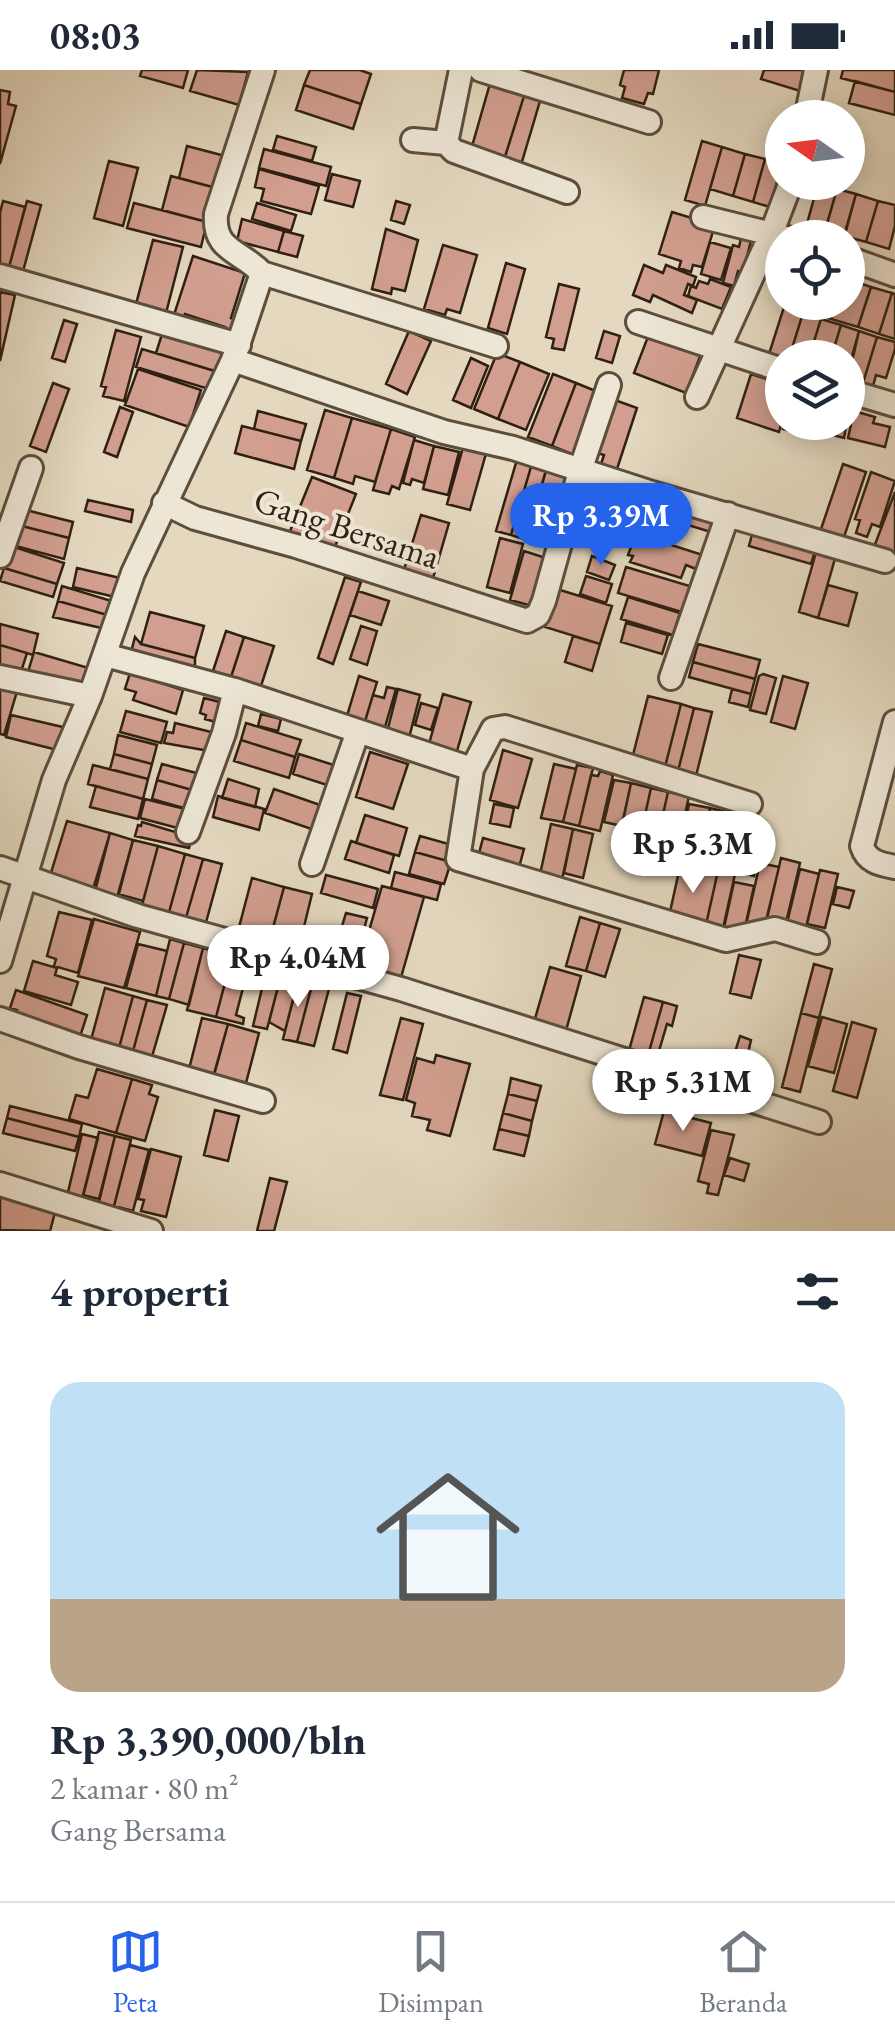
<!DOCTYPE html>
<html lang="id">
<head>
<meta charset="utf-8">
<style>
	body { margin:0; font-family:"EB Garamond",serif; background:#f6f6f7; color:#1f2937; height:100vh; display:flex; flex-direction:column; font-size:38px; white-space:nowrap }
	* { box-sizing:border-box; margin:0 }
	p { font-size:32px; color:#747a83 }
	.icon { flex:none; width:55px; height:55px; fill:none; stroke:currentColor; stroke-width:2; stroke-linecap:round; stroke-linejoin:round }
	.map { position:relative; height:1161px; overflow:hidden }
	.sheet { display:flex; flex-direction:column; background:#fff; flex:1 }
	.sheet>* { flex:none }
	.needle { width:65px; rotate:284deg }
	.buttons { position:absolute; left:765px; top:30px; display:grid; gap:20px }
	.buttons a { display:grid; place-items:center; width:100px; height:100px; border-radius:50%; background:#fff; box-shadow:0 5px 25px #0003; font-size:50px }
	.price { position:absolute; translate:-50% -85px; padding:0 22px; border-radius:35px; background:#fff; color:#222; font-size:32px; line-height:65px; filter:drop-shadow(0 2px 5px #0008) }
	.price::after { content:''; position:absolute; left:50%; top:60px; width:30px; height:22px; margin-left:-15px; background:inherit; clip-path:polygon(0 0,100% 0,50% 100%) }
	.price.active { background:#2563eb; color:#fff }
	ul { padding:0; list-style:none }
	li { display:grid; align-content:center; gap:20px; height:530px; padding:0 50px }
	li span { display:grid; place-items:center; height:310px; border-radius:30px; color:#555 }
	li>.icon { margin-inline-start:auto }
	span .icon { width:180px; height:180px; fill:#fffc; stroke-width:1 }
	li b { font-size:42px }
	h2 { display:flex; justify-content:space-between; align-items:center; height:120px; padding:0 50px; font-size:42px }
	.status { display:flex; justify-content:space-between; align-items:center; height:70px; padding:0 50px; background:#fff; direction:ltr }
	.status svg { height:28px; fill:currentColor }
	.menu { display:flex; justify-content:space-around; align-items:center; height:140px; border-top:2px solid #e0e1e3; background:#fff; font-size:28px; color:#747a83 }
	.menu a { display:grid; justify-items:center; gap:5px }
	.menu .active { color:#2563eb }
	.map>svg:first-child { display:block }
</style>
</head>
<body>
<div class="status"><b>08:03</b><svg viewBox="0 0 49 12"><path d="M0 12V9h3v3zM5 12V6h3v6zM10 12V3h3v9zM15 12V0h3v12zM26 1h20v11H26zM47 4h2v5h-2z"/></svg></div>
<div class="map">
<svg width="895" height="1161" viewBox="0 0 895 1161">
	<rect width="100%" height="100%" fill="#e4d8bf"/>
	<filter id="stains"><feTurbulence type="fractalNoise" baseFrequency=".002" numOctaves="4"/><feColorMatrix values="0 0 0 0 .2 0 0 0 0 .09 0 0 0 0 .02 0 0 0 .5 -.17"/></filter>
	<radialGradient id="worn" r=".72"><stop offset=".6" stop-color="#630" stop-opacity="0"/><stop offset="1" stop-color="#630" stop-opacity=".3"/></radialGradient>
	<path fill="#d19e8f" stroke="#2f2012" stroke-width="2.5" d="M142,0H188L183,18L140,6Z
		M197,0L248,2L239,35L190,21Z
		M310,0H360L371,4L361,34L304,15Z
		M624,0H659L653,24L648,23L644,34L622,28L625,17L620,15Z
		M764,0H806L800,21L761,9Z
		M843,0H895V22L841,8Z
		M491,10L517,18L515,23L524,26L504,90L471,80Z
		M855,11L895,22V45L849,33Z
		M304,15L361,34L353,59L296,40Z
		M0,20L10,22L8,34L16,36L0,94Z
		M524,26L540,31L521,95L504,90Z
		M277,66L316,77L312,91L273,80Z
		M702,71L722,77L705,136L685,130Z
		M187,76L225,86L216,118L179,108Z
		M722,77L745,84L733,126L710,119Z
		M264,79L331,97L326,116L259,98Z
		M745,84L765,89L753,132L733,126Z
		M765,89L782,94L770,137L753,132Z
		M109,91L138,98L123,156L94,148Z
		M259,99L319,116L311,144L261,131L264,119L255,117Z
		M332,104L360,111L353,137L325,130Z
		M171,106L216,118L207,152L162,140Z
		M818,114L837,119L823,167L805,161Z
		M837,119L856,124L844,168H823Z
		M856,124L878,131L866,172L844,166Z
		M3,131L25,137L8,201L0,199V143Z
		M27,131L41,135L22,205L8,201Z
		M396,131L410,135L404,154L391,150Z
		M878,131L895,135V156L889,179L866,172Z
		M134,133L207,152L201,177L127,158Z
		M257,133L296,145L291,161L252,149Z
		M672,142L715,155L702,197L693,195L691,202L679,198L681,191L659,184Z
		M242,149L284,161L278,182L237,171Z
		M386,159L418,170L405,221L392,218L391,224L372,219Z
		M284,161L303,166L297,187L278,182Z
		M742,164L752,167L743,202L738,201L734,216L723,213L733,175L739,177Z
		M153,170L183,177L165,247L135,238Z
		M710,172L731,178L721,210L701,204Z
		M443,175L477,185L460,243L447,239L445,245L424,239Z
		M193,186L245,203L231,248L239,250L234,265L223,262L225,257L185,244L182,251L173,248Z
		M506,193L525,199L507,264L488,258Z
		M644,195L663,203L666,195L696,207L693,216L688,214L684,225L697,230L692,243L653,225L650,232L633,225Z
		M710,209L731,217L722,239L688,226L691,216L696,218L699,211L708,214Z
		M848,209L871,217L858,257L831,249L836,232H848Z
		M559,214L579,219L564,280L552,278L554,269L546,267Z
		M871,217L892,223L879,264L858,257Z
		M0,222L15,225L0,291Z
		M892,223L895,224V269L879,264Z
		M812,232H836L831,249L809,242Z
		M784,237L803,243L789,288L769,284Z
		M803,243L821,249L810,284L809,288H789Z
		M821,249L841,255L831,288H813L814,285L810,284Z
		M64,250L77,254L65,292L52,288Z
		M841,255L859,261L849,297L848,288H831Z
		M116,260L141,267L124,331L103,326L106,317L101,316Z
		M163,261L224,279L218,302L156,283Z
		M409,261L431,271L407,324L386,314Z
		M604,261L620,266L612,293L596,288Z
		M859,261L877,267L863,313L848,309Z
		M649,264L701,284L686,323L634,303Z
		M877,267L895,272V279L886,308L876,305L873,316L863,313Z
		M142,279L218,302L212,320L136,297Z
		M497,283L520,292L498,349L474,339Z
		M471,288L488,296L471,338L453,330Z
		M520,292L549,304L526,360L498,349Z
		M138,299L201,320L189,357L125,335Z
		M553,304L576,313L552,376L528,367Z
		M751,304L782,314V351L779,362L737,348Z
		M53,313L69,319L46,382L30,376Z
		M576,313L598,322L574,385L552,376Z
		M612,329L637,338L616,402L600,397L604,385L594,382Z
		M120,337L133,342L117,387L104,382Z
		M325,340L352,348L334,408L307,400Z
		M258,341L306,354L301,371L254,359Z
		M854,341L875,347L873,353L890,357L885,377L848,368Z
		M352,348L391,359L375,412L355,406L353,414L334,408Z
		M785,352H812L808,367L783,359Z
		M815,352H847L844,368L814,360Z
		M242,356L301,371L294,399L235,383Z
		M391,359L415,367L399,419L392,416L389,424L373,420Z
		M414,370L434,376L424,413L412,409L410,415L403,413Z
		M464,374L487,380L470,440L447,434Z
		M434,376L459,382L448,425L423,419Z
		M518,386L533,390L511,465L496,461Z
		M533,390L548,394L526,470L511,465Z
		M843,394L866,402L843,470L820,462Z
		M546,400L573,408L556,467L529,459Z
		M871,402L895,411L880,457L872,454L867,467L856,463L860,450L855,449Z
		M312,407L356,424L332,484L288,466Z
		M895,422V485L874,477Z
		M647,424L719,447L714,463L642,441Z
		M88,430L133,440L131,452L85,441Z
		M22,439L73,452L69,468L18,455Z
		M421,445L449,453L431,515L402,506Z
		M755,453L818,471L811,494L749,476Z
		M18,455L69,468L64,489L12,475Z
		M640,465L706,486L701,501L686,495L681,508L630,492L633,486L628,485L634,469L637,471Z
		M500,468L523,474L510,523L487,517Z
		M11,476L64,493L57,514L4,498Z
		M817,479L836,485L818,548L799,542Z
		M524,481L546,488L532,536L510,530Z
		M592,486L615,495L609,510L587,502Z
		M626,497L693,517L685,543L618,523Z
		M4,498L57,514L53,527L0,511Z
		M77,498L120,508L115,527L73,517Z
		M586,506L612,514L606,533L580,524Z
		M345,507L361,512L333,594L318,588Z
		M828,515L857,523L848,556L818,548Z
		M62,516L115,532L111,546L58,531Z
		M557,519L612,536L600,574L545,557Z
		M358,521L389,531L381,555L350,545Z
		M628,527L680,543L673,565L621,549Z
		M58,531L111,546L106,559L53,547Z
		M150,542L204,556L195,588L141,574Z
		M626,553L668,565L662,584L621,572Z
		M0,554L38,564L33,585L0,575Z
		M361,556L377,561L367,595L350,589Z
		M226,561L244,567L231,607L213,601Z
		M573,566L600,574L592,601L565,592Z
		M135,567L141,574L195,588V607L129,590Z
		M244,567L274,576L261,616L231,607Z
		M698,574L760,590L755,609L693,592Z
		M0,575L27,583L20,605L0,600Z
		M34,582L92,599L86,619L28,602Z
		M693,592L755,609L751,624L689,607Z
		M130,603L183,620L176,644L133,630L136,622L125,619Z
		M763,604L776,608L766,644L750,640L759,606Z
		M359,606L377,612L365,651L347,646Z
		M783,606L808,613L795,659L771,652Z
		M0,615L18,618L4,665L0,664Z
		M387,617L396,619L383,664L363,658L373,625L384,628Z
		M398,619L420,625L409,668L387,662Z
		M732,619L751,624L748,637L729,632Z
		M443,624L471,632L455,688L427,681Z
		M648,626L681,634L665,697L632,689Z
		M204,628L228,634L223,654L205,649L206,645L200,643Z
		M421,633L438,638L431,660L415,655Z
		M681,634L694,638L678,701L665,697Z
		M694,638L712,642L695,710L677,705Z
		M126,641L167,652L161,673L120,662Z
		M261,644L281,649L278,661L258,656Z
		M11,645L67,658L61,681L6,667Z
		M175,653L219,664L215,682L164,673L167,662L173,663Z
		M246,653L301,670L295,687L241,670Z
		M118,665L157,675L152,694L114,684Z
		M241,670L295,687L289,708L234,691Z
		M503,680L532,689L518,738L490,730Z
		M370,682L408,694L393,739L356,727Z
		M114,684L152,694L148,709L110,699Z
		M299,684L340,697L333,717L293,704Z
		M162,694L204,705L199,722L157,710Z
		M554,694L576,699L563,752L541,748Z
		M93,695L148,709L143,729L88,714Z
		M577,695L593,698L579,756L563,752Z
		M600,701L613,705L600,761L579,756L591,705L598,706Z
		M228,709L259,719L255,737L222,728Z
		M157,710L199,722L194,741L152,729Z
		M614,710L631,713L622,756L604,752Z
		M631,713L651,718L639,772L619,768Z
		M96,716L143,729L138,749L90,737Z
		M651,718L668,722L656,776L639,772Z
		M274,719L326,737L317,761L265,743Z
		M668,722L689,726L677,781L656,776Z
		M218,726L264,739L259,760L213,747Z
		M145,729L189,740L185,760L140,748Z
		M494,734L514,738L510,757L490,753Z
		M689,734L710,738L700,783L680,778Z
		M710,738L726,742L716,786L700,783Z
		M726,742L748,747L738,791L716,786Z
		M365,745L407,758L399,786L356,773Z
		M748,747L765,751L754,806L736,802Z
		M67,751L110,763L93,819L50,806Z
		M142,752L192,767L189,778L135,766L138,755L141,756Z
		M551,754L573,759L561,814L539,809Z
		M573,759L593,764L583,808L564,803Z
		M110,763L133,770L116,835L93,829Z
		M420,766L456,776L451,792L415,782Z
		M483,768L524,779L518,801L477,791Z
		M133,770L158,776L143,831L118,824Z
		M351,771L394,785L389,803L345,789Z
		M158,776L185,784L168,846L141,839Z
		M415,782L451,792L444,814L409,804Z
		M185,784L203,789L185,851L168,846Z
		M781,788L800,793L785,857L766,853Z
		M203,789L222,794L205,856L185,851Z
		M681,792L718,801L705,859L668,851Z
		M760,793L779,797L764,859L746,855Z
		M800,799L819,804L806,857L787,853Z
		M820,800L838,804L825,858L807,854Z
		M718,801L735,804L722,863L705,859Z
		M395,802L441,814L437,830L391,818Z
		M326,805L378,819L373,838L321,823Z
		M252,808L284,817L270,869L238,861Z
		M734,812L754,816L744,862L724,858Z
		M382,816L424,827L400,911L358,899Z
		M284,817L312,824L299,877L270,869Z
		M837,817L854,821L849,838L833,834Z
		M59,842L92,850L78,903L54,896L56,889L47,886Z
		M346,843L367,848L356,890L343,887L348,868L339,866Z
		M580,847L600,853L586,901L566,896Z
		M94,849L140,862L124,918L78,906Z
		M600,853L620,859L605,907L586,901Z
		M170,869L184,873L169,929L156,926Z
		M184,873L203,878L189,935L169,929Z
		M138,874L167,881L156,926L126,918Z
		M203,878L232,886L216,947L187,940Z
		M739,885L761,890L751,928L730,923Z
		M231,890L249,895L236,945L244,948L243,954L216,947Z
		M33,891L57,898L55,905L78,912L71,935L24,921Z
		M814,894L832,899L819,948L801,943Z
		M550,897L581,906L564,968L532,959Z
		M299,907L313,911L297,972L283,969Z
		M264,910L279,913L267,959L253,956Z
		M313,911L330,915L314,976L297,972Z
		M279,913L296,918L285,961L269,952Z
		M105,918L133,926L119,978L91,970Z
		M16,920L87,945L78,973L13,953L17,940L10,938Z
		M347,923L361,926L347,983L333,979Z
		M133,926L147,930L133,981L119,978Z
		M644,927L663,932L647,989L628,984Z
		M147,930L167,935L149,997L130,992Z
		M663,932L677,936L672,956L667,954L656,991L647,989Z
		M801,943L819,948L800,1022L782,1017Z
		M822,947L847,954L834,1003L808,996Z
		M202,948L228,954L213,1009L188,1003Z
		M401,948L423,954L403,1030L380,1025Z
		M852,952L876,959L857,1028L833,1021Z
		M228,954L259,963L246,1013L240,1011L238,1016L218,1011L219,1006L214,1004Z
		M740,966L751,970L748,983L754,985L750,998L732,992Z
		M436,985L470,994L450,1066L427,1060L430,1050L412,1046L415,1033L406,1030L417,988L434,993Z
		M97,999L132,1009L116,1063L69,1049L76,1025L88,1028Z
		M511,1008L541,1016L537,1031L508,1024Z
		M132,1009L152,1015L149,1024L158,1027L145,1071L116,1063Z
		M508,1024L537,1031L532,1051L503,1043Z
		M10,1036L82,1054L79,1067L7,1048Z
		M215,1040L239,1046L228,1091L204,1085Z
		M664,1041L711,1053L702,1086L655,1074Z
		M503,1043L532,1051L529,1066L499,1059Z
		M7,1048L79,1067L75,1081L3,1063Z
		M499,1059L529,1066L524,1086L494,1079Z
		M711,1060L734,1065L718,1125L707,1123L709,1114L698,1111Z
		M99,1062L115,1066L99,1129L83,1125Z
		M82,1064L98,1068L82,1130L67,1126Z
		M115,1066L131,1070L113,1140L98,1136Z
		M130,1075L149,1080L133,1141L114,1136Z
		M151,1079L181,1087L166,1147L141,1141L144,1130L138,1129Z
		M730,1088L749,1094L744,1111L724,1105Z
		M270,1108L287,1112L274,1161H257Z
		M0,1119L57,1135L50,1161L0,1160Z"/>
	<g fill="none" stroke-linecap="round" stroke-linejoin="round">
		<g stroke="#5c4e3d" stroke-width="28">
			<path id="minor" d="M481,0L649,52
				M806,48L816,0
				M413,70L446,73L454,81L567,122
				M446,73L461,0
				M703,147L788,168
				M848,188L895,205
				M262,203L496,276
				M0,206L239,275
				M638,252L782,300
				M233,290L444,362L513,378L652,423L885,491
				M848,321L895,335
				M697,327L772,162L791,112
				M164,433L195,448L296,476L527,551L538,545L544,531L580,401L609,315
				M0,486L31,398
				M105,585L235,620L472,699
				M0,607L90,626
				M671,608L728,444
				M895,652L862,776C867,792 880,794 895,797
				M750,734L505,657L493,659L472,699L458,789L726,870L775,859L817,872
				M188,762L224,663L235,620
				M312,794L358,661
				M0,798L138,846L401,919L819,1052
				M0,891L54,710L90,626L133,503L233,290L262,203C240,180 213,181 216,144L263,0
				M0,949L79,977L263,1031
				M0,1114L151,1161"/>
		</g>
		<use href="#minor" stroke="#ede6d5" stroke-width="22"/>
	</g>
	<g text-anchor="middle" stroke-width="8" stroke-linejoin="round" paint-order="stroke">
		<g font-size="35" fill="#2f2012" stroke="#ede6d5">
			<text transform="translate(347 458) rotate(18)" y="12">Gang Bersama</text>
		</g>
	</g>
	<rect width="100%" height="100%" filter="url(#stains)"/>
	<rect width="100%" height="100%" fill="url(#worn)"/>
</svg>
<div class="buttons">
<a><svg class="needle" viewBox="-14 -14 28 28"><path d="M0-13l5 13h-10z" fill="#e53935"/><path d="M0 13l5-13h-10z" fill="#747a83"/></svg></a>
<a><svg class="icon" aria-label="locate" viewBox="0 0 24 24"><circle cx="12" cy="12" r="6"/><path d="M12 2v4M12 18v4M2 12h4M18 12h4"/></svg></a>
<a><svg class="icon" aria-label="layers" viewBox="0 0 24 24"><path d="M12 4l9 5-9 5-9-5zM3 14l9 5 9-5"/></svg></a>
</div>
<b class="price active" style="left:601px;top:498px">Rp 3.39M</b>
<b class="price" style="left:693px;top:826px">Rp 5.3M</b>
<b class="price" style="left:298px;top:940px">Rp 4.04M</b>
<b class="price" style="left:683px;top:1064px">Rp 5.31M</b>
</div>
<section class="sheet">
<h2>4 properti<svg class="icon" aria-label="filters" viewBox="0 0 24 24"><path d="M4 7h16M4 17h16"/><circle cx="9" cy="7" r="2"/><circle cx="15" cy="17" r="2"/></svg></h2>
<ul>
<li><span style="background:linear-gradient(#bfe0f5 70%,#b9a48a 0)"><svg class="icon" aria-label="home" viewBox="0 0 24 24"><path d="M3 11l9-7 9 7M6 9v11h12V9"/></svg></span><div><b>Rp 3,390,000/bln</b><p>2 kamar · 80 m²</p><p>Gang Bersama</p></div></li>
</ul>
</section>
<nav class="menu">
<a class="active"><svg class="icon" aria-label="map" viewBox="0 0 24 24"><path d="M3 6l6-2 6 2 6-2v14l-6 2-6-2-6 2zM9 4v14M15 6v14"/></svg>Peta</a>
<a><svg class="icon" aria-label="saved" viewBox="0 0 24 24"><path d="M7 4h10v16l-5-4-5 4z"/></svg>Disimpan</a>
<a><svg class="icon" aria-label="home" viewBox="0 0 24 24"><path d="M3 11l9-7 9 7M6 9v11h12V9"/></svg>Beranda</a>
</nav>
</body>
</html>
